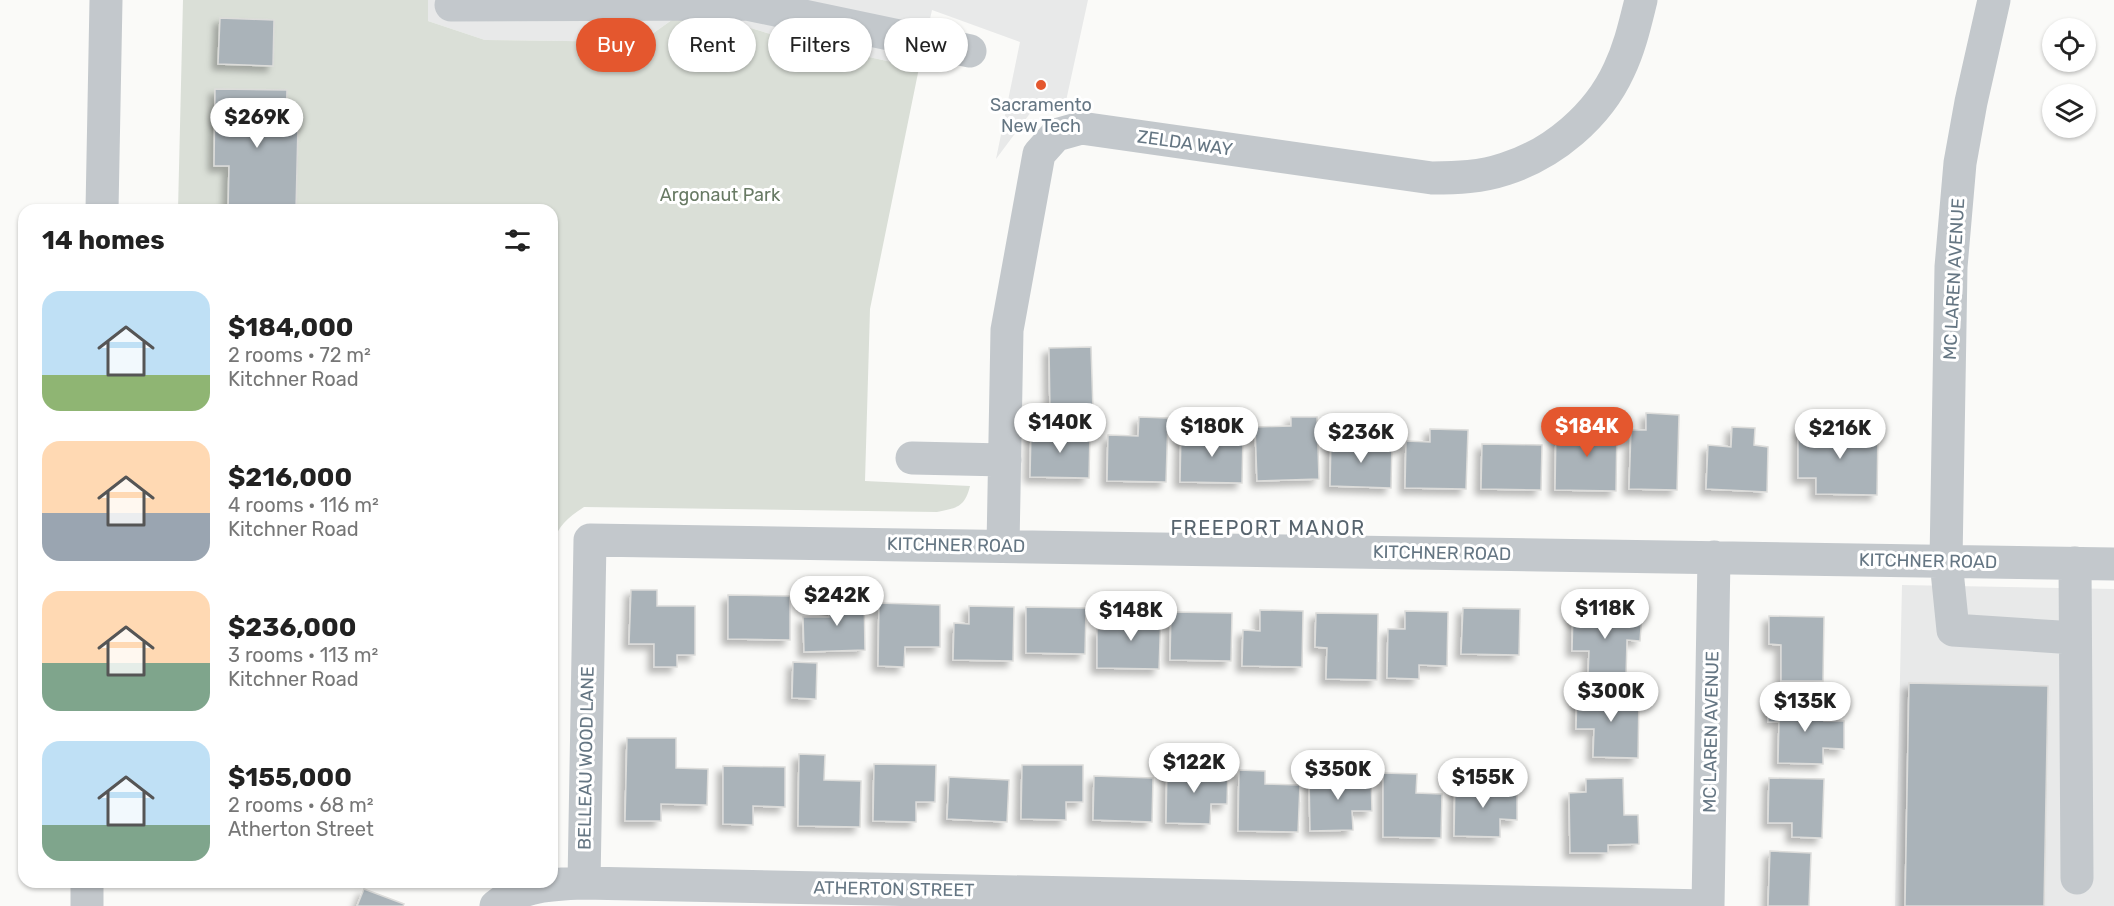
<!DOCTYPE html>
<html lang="en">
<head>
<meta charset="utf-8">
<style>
	body { margin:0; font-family:Rubik,sans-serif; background:#f6f6f6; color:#222; height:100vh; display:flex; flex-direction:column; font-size:22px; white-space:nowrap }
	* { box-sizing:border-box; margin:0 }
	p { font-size:20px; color:#767676 }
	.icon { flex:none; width:33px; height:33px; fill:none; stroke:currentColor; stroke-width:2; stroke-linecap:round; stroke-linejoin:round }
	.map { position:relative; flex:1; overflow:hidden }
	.drawer { position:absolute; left:18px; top:204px; width:540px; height:684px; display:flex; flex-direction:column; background:#fff; border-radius:18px; box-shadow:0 2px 4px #0004 }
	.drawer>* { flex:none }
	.guide { position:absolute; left:576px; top:18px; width:570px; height:54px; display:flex; gap:12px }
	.tools { position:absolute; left:2042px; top:18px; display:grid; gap:12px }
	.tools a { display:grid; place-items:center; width:54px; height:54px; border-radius:50%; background:#fff; box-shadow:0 2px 4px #0004; font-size:30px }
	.price { position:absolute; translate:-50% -51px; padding:0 14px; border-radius:21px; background:#fff; color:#222; font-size:20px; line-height:39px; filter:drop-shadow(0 2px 3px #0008) }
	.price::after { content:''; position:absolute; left:50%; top:36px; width:18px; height:14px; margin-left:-9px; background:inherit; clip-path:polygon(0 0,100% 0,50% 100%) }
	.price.active { background:#e4572e; color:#fff }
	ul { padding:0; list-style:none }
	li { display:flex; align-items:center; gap:18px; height:150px; padding:0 24px }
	li span { display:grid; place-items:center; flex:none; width:168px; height:120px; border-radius:18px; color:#555 }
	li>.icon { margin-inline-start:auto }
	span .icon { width:72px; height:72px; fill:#fffc; stroke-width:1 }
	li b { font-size:26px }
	h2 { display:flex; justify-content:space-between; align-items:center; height:72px; padding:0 24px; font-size:26px }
	.chip { padding:0 21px; border-radius:27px; background:#fff; box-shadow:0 2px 4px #0004; font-size:21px; line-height:54px }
	.chip.active { background:#e4572e; color:#fff }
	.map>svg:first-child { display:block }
</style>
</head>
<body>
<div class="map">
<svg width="2114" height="906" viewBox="0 0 2114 906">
	<defs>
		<filter id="shadow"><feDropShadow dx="-5.5" dy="5.5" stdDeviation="3" flood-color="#0004"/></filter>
	</defs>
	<rect width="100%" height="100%" fill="#fafaf8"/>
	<path fill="#e8e9e9" d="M428,0H1088L1066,101L1031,112L996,159L1020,42L932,10L919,68L787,39L717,18L676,17L641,42L485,40L428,21Z
		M1902,585L2114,589V906H1895Z"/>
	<path fill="#dadfd7" d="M183,0H428V21L485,40L641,42L676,17L717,18L787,39L919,68L870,309L865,481L970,486C965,507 957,508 937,512L584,507C569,517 558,525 553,544L552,673V210H178Z"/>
	<path fill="#aab3b9" stroke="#dcdcda" stroke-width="1.5" filter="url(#shadow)" d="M220,18L274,20L273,66L218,64Z
		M215,89L287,90L286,125H298L296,210H228L229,166H214Z
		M1091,347L1093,411L1050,412L1049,348Z
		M1646,413L1679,415L1677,490L1629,489L1631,430H1646Z
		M1139,417L1168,418L1166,482L1107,481L1108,435L1138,436Z
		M1291,417H1317L1319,479L1257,481L1255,427L1291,426Z
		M1591,423H1617L1616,491L1555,490L1556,429H1591Z
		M1732,427L1755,428L1754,445L1768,447L1767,492L1706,489L1708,445L1731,447Z
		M1798,428L1878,429L1877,495L1816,494V478H1798Z
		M1430,429L1468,430L1466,489L1405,488L1406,441L1430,442Z
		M1031,431L1090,432L1089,478L1030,477Z
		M1181,432L1243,433L1242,483L1180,482Z
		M1331,440L1392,441L1391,488L1330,486Z
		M1482,444L1542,445L1541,490L1481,489Z
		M631,590H657V606H695V655H677V667H654V644H629Z
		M728,595L790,596V640L728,639Z
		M864,596L865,650L804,652L803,617H829V597Z
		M879,603L940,605V647H905L904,667L878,666Z
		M969,606L1014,607L1013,661L953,660L954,623L969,624Z
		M1026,607L1086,608L1085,654L1026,653Z
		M1463,608L1520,609L1519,655L1461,654Z
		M1260,610L1303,611L1302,667L1242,666L1243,630L1260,631Z
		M1117,611L1161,613L1159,669L1097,668V629H1117Z
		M1405,611L1448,612L1447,666L1419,665V679L1387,678L1388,629H1405Z
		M1573,611L1642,614L1640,641L1627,640L1626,677L1588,676L1589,651H1572Z
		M1171,612L1232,613L1231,661L1170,660Z
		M1316,613L1378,614L1377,680L1326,679L1327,648L1315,647Z
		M1769,616L1824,617L1823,681H1781V645L1769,644Z
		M793,662L817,663L816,699L792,698Z
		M1909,683L2048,686L2044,906H1905Z
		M1577,693L1639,694L1638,758L1593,757L1594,729H1576Z
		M1768,703L1825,705L1824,721H1844V749L1823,748V764L1778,763L1779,722H1768Z
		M627,738H676V768L708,769L707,805L661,804V821H625Z
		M799,754L825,755L824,780L861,781L860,827L798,826Z
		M874,764L936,765L935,802H916V822L873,821Z
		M1022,765H1083V802H1066V820L1021,819Z
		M723,766L785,767V807L753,806V825L723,824Z
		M1167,767L1228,769L1227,804H1211L1210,824L1166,823Z
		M1239,770L1265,771V784L1300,785L1298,832L1238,831Z
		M1383,773L1417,774L1416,793L1442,794L1441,838L1383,837Z
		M1309,775H1371L1372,811H1352L1353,830L1310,831Z
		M1094,776L1153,778L1152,822L1093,820Z
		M949,777L1009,780L1007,822L947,819Z
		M1623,778L1624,815H1638L1639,844L1608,845V853H1570L1569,793L1586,792V779Z
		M1769,778L1824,779L1822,838L1792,837V823H1768Z
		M1455,783L1517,785V820L1500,819V837L1454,836Z
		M1770,851L1811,853L1809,906H1768Z
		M364,889L404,904L403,906H357Z"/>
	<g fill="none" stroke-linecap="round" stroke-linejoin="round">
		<path stroke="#c3c8cc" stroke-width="33" d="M1994,0L1971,102L1960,163L1951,267L1946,561L1953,630L2075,638
			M451,5L747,4L970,51
			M102,210L106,0
			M912,458L1005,460
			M1003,546L1007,330L1039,154L1056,135L1081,128L1432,178C1457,178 1481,177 1505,169C1553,154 1598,116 1619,70C1630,47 1635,24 1641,0
			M2075,563L2077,878
			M584,883L590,540L2114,564
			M87,906V882
			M496,906C522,885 552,884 584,883L1708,906
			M1708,906L1714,557"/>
	</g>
	<circle fill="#e4572e" stroke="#fff" stroke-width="2" cx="1041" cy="85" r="6"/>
	<g text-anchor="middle" stroke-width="6" stroke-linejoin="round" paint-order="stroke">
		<g font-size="18" fill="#657683" stroke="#fff">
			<text x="1041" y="111">Sacramento<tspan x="1041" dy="21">New Tech</tspan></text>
		</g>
		<g font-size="18" fill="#657683" stroke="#fff">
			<text transform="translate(1185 143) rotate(8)" y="6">ZELDA WAY</text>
			<text transform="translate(1954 279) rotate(-87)" y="6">MC LAREN AVENUE</text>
			<text transform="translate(956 545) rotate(1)" y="6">KITCHNER ROAD</text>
			<text transform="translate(1442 553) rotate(1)" y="6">KITCHNER ROAD</text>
			<text transform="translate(1928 561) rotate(1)" y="6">KITCHNER ROAD</text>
			<text transform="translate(1711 732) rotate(-89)" y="6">MC LAREN AVENUE</text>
			<text transform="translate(586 758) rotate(-89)" y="6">BELLEAU WOOD LANE</text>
			<text transform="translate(894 889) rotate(1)" y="6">ATHERTON STREET</text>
		</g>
		<g font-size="18" fill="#687a64" stroke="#fff">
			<text x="720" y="201">Argonaut Park</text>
		</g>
		<g font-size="20" letter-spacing="1.5" fill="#57646e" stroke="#fff">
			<text x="1268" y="535">FREEPORT MANOR</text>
		</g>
	</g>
</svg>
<div class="tools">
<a><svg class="icon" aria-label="locate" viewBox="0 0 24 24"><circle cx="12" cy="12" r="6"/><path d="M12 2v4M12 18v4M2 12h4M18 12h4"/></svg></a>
<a><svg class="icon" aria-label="layers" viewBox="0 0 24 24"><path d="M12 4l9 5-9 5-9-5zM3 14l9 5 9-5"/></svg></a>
</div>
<b class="price" style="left:257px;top:149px">$269K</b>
<b class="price" style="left:1060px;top:454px">$140K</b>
<b class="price" style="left:1212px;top:458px">$180K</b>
<b class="price active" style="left:1587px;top:458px">$184K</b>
<b class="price" style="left:1840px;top:460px">$216K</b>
<b class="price" style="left:1361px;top:464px">$236K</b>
<b class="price" style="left:837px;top:627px">$242K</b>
<b class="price" style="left:1605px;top:640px">$118K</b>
<b class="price" style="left:1131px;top:642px">$148K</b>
<b class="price" style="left:1611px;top:723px">$300K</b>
<b class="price" style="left:1805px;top:733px">$135K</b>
<b class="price" style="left:1194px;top:794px">$122K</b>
<b class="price" style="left:1338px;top:801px">$350K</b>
<b class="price" style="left:1483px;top:809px">$155K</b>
<div class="guide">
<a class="chip active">Buy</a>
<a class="chip">Rent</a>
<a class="chip">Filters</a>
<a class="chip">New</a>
</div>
<section class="drawer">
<h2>14 homes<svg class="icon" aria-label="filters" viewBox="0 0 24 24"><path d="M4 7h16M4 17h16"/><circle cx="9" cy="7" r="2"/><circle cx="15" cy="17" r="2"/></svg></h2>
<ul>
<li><span style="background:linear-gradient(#bfe0f5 70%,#8fb573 0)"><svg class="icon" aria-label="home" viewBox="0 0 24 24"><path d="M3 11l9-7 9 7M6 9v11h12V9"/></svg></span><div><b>$184,000</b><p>2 rooms · 72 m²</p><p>Kitchner Road</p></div></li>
<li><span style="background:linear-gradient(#ffd9b3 60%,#9aa5b1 0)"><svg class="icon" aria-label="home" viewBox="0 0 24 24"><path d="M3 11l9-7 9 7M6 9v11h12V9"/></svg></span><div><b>$216,000</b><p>4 rooms · 116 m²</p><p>Kitchner Road</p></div></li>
<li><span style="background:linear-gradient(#ffd9b3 60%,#7fa58c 0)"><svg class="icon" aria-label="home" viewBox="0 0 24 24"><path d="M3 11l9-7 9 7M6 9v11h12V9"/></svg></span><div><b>$236,000</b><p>3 rooms · 113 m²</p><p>Kitchner Road</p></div></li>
<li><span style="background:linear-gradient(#bfe0f5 70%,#7fa58c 0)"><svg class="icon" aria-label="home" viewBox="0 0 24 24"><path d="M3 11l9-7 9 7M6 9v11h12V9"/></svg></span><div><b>$155,000</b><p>2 rooms · 68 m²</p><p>Atherton Street</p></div></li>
</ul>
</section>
</div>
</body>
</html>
